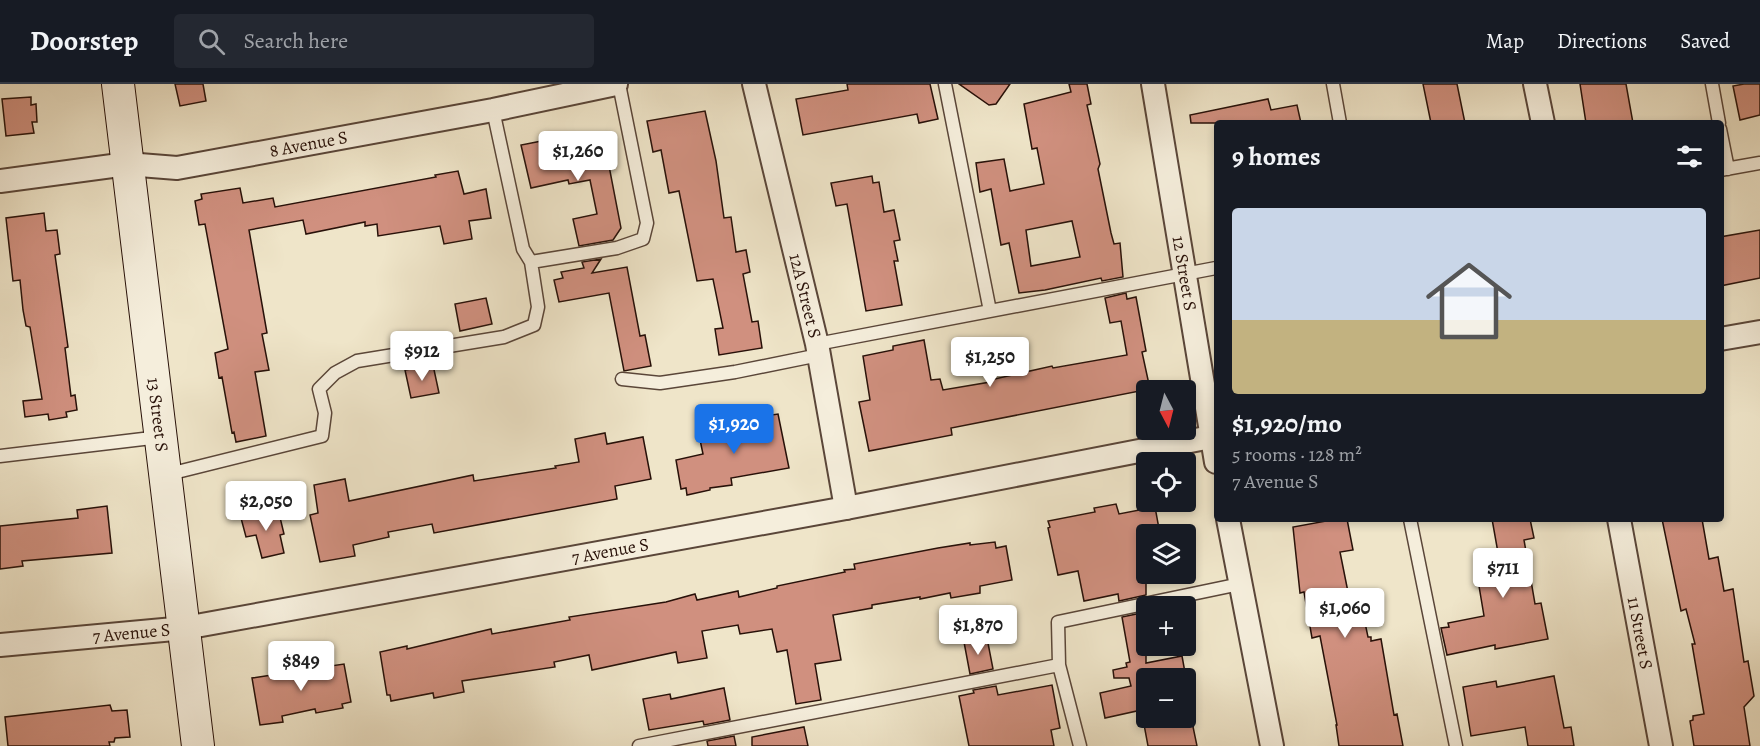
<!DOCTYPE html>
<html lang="en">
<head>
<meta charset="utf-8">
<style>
	body { margin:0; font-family:Alegreya,serif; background:#242831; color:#f1f3f6; height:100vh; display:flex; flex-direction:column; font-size:22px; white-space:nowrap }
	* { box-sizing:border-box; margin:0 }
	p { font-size:20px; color:#9ea1a6 }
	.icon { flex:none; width:33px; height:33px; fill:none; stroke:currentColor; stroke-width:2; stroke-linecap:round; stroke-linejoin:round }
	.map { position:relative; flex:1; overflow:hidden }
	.sheet { position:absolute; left:1214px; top:36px; width:510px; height:402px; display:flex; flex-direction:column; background:#171b24; border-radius:6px; box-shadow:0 3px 9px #0003 }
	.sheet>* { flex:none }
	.needle { width:39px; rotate:173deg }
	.fabs { position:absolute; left:1136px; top:296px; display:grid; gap:12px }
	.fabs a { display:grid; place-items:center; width:60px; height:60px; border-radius:6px; background:#171b24; box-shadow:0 3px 9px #0003; font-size:30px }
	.price { position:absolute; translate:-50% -51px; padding:0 14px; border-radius:6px; background:#fff; color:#222; font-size:20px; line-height:39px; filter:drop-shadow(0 2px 3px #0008) }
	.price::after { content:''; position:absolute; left:50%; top:36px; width:18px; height:14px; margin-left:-9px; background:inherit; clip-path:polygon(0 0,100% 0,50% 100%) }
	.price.current { background:#1a73e8; color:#fff }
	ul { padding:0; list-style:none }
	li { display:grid; align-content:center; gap:12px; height:318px; padding:0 18px }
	li span { display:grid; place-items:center; height:186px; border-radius:6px; color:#555 }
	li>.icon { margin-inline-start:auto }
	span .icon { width:108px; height:108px; fill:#fffc; stroke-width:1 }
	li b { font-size:26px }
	h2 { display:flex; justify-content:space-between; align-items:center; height:72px; padding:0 18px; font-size:26px }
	header { display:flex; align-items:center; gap:36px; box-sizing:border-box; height:84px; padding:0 30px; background:#171b24; border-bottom:2px solid #363941 }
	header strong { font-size:28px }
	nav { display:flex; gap:33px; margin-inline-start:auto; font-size:21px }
	.search { width:420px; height:54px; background:#242831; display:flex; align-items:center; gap:15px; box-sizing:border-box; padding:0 21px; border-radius:6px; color:#9ea1a6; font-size:22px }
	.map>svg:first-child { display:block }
</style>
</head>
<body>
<header>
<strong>Doorstep</strong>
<div class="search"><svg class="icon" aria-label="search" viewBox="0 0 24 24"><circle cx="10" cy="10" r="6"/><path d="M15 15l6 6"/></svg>Search here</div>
<nav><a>Map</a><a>Directions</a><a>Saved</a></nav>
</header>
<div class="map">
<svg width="1760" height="662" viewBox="0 0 1760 662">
	<rect width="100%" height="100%" fill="#efe5c9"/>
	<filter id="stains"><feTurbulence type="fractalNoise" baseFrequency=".00333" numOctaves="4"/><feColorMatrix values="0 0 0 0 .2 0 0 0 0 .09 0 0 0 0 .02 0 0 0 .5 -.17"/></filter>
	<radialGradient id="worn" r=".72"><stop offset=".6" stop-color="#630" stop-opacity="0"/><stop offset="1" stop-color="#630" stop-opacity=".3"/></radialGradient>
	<path fill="#d0907f" stroke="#281109" stroke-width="1.5" fill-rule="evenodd" d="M175,0H203L206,17L180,22Z
		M847,0H930L938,35L919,39L917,30L803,51L796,15L848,6Z
		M959,0H1010L996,20L989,21Z
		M1069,0H1087L1091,20L1087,21L1100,80L1098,85L1111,149L1114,160L1120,159L1123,193L1102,197L1101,194L1045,206L1019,209L1009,159L1001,161L991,105L980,108L976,79L1004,75L1010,107L1044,100L1037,64L1032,65L1024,20L1071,8ZM1072,137L1080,173L1031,182L1026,146Z
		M1423,0H1457L1465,39H1431Z
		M1580,0H1626L1633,39H1586Z
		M1744,0H1760V31L1740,36L1733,2Z
		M31,13V21L36,20L37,38H32L34,49L6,52L2,15Z
		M1268,15L1271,26L1297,21L1301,39H1191L1190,31Z
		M705,27L716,77L724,134L731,133L736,168L746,166L750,188L743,190L752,238L758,237L762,264L719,271L715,245L723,244L713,195L697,197L679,107L669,109L661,66L653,68L647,37Z
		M552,55L553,63L582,58L583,60L604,56L621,144L613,156L579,162L573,135L597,130L590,96L569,100L568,96L531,104L521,61Z
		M458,87L464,110L486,105L491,134L469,137L472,155L444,160L440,142L378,152L377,140L365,142V138L306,150L303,136L249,146L267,249L262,250L269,286L255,288L266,352L236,358L234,348L232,349L222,293L219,294L215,269L228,265L205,140L199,141L195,117L202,115L201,110L240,104L243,119L273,114L275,123L436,93L435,91Z
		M872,92L873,99L879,98L884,128L894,126L900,156L894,157L898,177H894L902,221L866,227L847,120L836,122L831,99Z
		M44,129L46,147L57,146L60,170L55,171L68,263L65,264L71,312L75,311L77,326L66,328L67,333L49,336L48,330L25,333L23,317L42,315L30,243L26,242L23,226L20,196L13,197L6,134Z
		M1760,146V194L1720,202V153Z
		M601,175L592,189L627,183L640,252L645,251L651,282L624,287L609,209L559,218L554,196L563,194L561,188L584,184L582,178Z
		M1126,209L1127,215L1136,213L1146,267L1142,268L1150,305L951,344L952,351L869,367L859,318L870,316L863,272L893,266V262L924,256L931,296L940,295L943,306L990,298V296L1052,282L1053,284L1127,271L1121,237L1110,239L1105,214Z
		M486,214L492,240L460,247L455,220Z
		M433,281L439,309L411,314L405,286Z
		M778,330L789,384L731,394L732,401L710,404V406L687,411L686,404L681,405L676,376L703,370L699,351L715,347V345L760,337L759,333Z
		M605,349L607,360L643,353L651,395L615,402L617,415L434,449L432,440L388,448L389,453L353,461L355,472L320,478L310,431L318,429L314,401L345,395L349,417L473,391L474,397L556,384L555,382L579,378L575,355Z
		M1116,420L1119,430L1155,423L1160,450H1146V511L1119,517L1118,510L1084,517L1078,487L1058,491L1048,444L1050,443L1048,437L1095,428L1094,424Z
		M107,422L112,469L22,477L23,482L0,485V442L78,434L77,426Z
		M278,425L284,450L280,451L284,469L262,474L256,451L246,453L241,434Z
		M1337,435H1347L1353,466L1340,468L1349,513L1354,512L1355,516L1360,515L1368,553H1371V557L1381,555L1394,631L1397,630L1403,662H1339L1336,641H1337L1320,552L1312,554L1304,508L1300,509L1293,443Z
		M1492,435H1530L1534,454L1524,456L1535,520L1541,519L1548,555L1495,565V561L1447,571L1441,544L1449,543L1448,539L1484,532L1478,496L1497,493L1495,481L1500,480Z
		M1662,435H1702L1709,475L1718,473L1724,507L1733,505L1744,578L1748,577L1754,612L1744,623L1750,662H1694L1690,637L1693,636V632L1704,630L1692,560H1695L1686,525L1681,527Z
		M995,458L996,464L1006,462L1012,496L980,502V509L951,514L950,509L920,515V513L872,521V524L833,531L841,576L815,580L821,616L796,620L787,566L777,568L772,545L740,550L738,541L702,547L707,574L678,579L676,568L592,586L589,571L554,578L555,583L462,597L464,608L434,614L433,609L391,617L390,611H387L380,568L407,562V565L491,545L492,550L570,536L569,533L666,518L695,510L697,516L738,507L739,513L777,504V502L845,488L844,486L855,485L854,480L938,464L970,459V461Z
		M1146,528V579L1182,572L1186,594H1146V633H1191L1197,662H1148L1143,635L1139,636L1137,627L1105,634L1100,609L1131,602L1129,594H1114L1113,586L1127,583L1126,579L1130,578L1122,533Z
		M987,554L993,585L970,590L964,558Z
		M330,578L331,582L344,580L351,618L342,620L343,624L316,629L315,625L282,632L283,638L260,641L252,594L311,585V581Z
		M1554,592L1564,644L1571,643L1574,662H1528L1525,643L1471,652L1463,603L1496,597L1497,603Z
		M1052,601L1060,644L1051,646L1054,662H969L959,612L974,609L973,606L996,602L998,611Z
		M724,604L730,636L704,641L703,637L649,646L643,615L670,610L671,615Z
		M110,621L112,627L127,626L130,653L115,654L114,658H109L110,662H8L5,633Z
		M804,643L808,662H752V653Z
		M734,652L736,662H708L707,657Z"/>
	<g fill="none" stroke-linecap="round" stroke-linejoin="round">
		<g stroke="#5a4639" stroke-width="15">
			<path id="lane" d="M945,0L990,227
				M1333,0L1340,39
				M1712,0L1719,39
				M493,26L523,165L531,178L617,164L643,155L647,139L619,0
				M1720,45L1728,85
				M1720,86L1760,79
				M817,260L1216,184
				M622,295L660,299L735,288L819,271
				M0,372L160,353
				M165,391L322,352L325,329L319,305L335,289L357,277L504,253L534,241L538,223L531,178
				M1410,435L1456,662
				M639,662L1059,581
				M1080,662L1059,581L1058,538L1240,500"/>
		</g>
		<g stroke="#5a4639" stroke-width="26">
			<g id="street">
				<path id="s1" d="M754,0L817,260L846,424"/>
				<path id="s2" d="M1153,0L1216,378"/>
				<path d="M1535,0L1543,39"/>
				<path id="s3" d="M0,97L127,80L177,84L493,26L616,0"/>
				<path d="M1720,255L1760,248"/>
				<path d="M1228,435L1272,662"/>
				<path id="s4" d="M1619,435L1661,662"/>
				<path id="s5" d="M0,561L185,544L846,424L1216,352"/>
			</g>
		</g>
		<g stroke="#281109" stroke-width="34">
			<g id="secondary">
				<path id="s6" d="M118,0L198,662"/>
			</g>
		</g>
		<use href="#lane" stroke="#f5eedc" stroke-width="12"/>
		<use href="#street" stroke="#f5eedc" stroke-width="22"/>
		<use href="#secondary" stroke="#f5eedc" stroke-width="32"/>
	</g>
	<g text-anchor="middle" stroke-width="6" stroke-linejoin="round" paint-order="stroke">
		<g font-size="18" fill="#281109" stroke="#f5eedc">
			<text dy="6" stroke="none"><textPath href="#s3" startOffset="312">8 Avenue S</textPath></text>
			<text dy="6" stroke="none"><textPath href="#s2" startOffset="192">12 Street S</textPath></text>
			<text dy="6" stroke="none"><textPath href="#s1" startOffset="218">12A Street S</textPath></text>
			<text dy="6" stroke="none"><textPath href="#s6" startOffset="333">13 Street S</textPath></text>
			<text dy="6" stroke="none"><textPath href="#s5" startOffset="618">7 Avenue S</textPath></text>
			<text dy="6" stroke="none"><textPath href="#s4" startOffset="116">11 Street S</textPath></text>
			<text dy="6" stroke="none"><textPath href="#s5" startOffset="132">7 Avenue S</textPath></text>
		</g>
	</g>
	<rect width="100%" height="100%" filter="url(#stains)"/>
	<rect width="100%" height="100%" fill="url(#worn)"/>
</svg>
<div class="fabs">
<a><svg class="needle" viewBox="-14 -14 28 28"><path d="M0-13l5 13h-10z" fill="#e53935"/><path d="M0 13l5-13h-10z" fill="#9ea1a6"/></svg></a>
<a><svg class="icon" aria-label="locate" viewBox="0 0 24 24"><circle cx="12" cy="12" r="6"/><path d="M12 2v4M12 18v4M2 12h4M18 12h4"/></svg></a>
<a><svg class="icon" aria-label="layers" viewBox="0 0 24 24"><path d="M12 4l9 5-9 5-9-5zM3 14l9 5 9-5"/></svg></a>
<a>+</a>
<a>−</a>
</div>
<b class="price" style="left:578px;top:98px">$1,260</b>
<b class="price" style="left:422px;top:298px">$912</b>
<b class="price" style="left:990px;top:304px">$1,250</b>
<b class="price current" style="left:734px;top:371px">$1,920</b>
<b class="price" style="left:266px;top:448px">$2,050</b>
<b class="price" style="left:1503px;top:515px">$711</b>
<b class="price" style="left:1345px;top:555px">$1,060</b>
<b class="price" style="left:978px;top:572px">$1,870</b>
<b class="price" style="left:301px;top:608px">$849</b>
<section class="sheet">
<h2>9 homes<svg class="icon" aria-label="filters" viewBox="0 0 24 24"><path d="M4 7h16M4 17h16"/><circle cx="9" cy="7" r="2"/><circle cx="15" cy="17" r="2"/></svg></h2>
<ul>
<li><span style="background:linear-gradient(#c9d6e8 60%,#c2b280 0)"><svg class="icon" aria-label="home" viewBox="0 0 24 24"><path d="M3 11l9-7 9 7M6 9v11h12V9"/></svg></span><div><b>$1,920/mo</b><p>5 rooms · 128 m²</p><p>7 Avenue S</p></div></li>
</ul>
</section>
</div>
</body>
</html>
